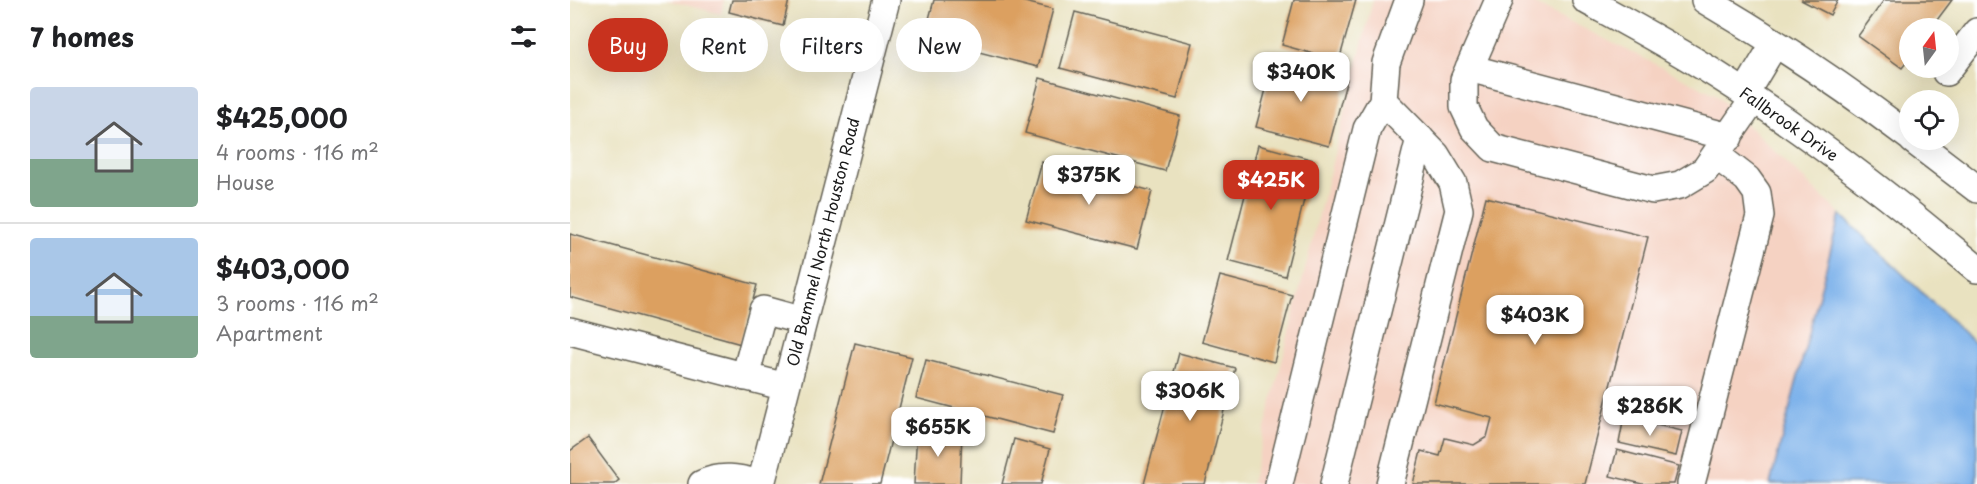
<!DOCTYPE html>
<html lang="en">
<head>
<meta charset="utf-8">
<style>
	body { margin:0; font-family:"Playpen Sans",sans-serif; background:#f2f2f2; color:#202124; height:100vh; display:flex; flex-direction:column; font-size:22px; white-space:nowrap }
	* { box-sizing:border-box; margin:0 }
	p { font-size:20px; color:#757577 }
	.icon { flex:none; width:33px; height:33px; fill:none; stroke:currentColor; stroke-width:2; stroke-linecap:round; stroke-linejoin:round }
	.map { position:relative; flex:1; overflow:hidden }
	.drawer { display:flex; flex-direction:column; background:#fff; width:570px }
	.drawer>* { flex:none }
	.top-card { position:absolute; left:18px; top:18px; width:570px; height:54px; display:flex; gap:12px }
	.needle { width:39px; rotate:15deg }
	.buttons { position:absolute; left:1329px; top:18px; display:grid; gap:12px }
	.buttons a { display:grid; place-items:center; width:60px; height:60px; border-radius:50%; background:#fff; box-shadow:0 6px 24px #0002; font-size:30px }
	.price { position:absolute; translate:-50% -51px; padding:0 14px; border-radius:12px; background:#fff; color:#222; font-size:20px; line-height:39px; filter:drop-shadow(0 2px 3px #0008) }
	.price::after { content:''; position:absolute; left:50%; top:36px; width:18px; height:14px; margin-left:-9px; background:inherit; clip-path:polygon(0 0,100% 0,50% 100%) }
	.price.current { background:#c8321e; color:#fff }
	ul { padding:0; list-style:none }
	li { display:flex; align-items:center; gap:18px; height:150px; padding:0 30px }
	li+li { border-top:2px solid #e0e0e0 }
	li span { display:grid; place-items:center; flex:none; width:168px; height:120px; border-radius:6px; color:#555 }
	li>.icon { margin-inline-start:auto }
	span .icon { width:72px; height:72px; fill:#fffc; stroke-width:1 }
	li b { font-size:26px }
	h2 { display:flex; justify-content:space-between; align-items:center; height:72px; padding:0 30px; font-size:26px }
	.tag { padding:0 21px; border-radius:27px; background:#fff; box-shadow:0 6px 24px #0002; font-size:21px; line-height:54px }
	.tag.current { background:#c8321e; color:#fff }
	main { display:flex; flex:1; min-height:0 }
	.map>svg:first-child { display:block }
</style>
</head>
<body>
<main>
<section class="drawer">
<h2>7 homes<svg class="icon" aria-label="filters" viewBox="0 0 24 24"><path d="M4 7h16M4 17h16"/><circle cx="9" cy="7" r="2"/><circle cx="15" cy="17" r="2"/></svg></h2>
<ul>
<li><span style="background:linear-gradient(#c9d6e8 60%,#7fa58c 0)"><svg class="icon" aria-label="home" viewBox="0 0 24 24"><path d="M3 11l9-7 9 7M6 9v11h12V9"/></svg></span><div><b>$425,000</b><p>4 rooms · 116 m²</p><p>House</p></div></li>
<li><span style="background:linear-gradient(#a9c7e8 65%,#7fa58c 0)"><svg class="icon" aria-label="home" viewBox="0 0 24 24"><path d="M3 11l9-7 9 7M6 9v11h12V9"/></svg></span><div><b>$403,000</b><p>3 rooms · 116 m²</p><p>Apartment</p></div></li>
</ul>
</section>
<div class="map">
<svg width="1407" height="484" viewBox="0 0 1407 484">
	<rect width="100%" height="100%" fill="#fff"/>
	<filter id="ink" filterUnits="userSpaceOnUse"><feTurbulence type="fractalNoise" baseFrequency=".0167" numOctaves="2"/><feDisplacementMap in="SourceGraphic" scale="12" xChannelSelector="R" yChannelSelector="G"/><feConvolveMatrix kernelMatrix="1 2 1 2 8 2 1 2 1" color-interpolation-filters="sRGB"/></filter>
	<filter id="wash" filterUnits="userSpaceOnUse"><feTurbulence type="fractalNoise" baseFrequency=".008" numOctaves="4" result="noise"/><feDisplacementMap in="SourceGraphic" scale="24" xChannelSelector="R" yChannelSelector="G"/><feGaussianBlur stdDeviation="1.35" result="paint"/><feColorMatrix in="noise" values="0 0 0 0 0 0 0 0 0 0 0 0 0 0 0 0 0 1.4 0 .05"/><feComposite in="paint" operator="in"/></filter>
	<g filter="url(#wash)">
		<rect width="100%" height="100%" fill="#e9e2c0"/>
		<path fill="#f5d2c2" d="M96,0H154L151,14Z
			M803,0H954L971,7L1145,94L1270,214L1200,484H681Z"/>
		<path fill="#7bb1ea" stroke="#4c6683" stroke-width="1.5" d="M1270,214L1407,345V484H1200Z"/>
		<g id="blocks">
			<path fill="#dca061" d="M162,0H219L213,26L159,12Z
				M364,0H447L483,9L468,67L354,38Z
				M724,0H786L769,61L712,45Z
				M1231,0H1268L1260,15Z
				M1314,0H1382L1361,28H1340V58L1332,68L1288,36Z
				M505,12L622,43L607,99L490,68Z
				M704,59L777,79L759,146L686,127Z
				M470,78L610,116L595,171L455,133Z
				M688,145L744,160L715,276L658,261Z
				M472,162L582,191L567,249L456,220Z
				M916,197L1078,237L1015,484H843L851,451L870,456L875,438L904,445L917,437L922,418L864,403Z
				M0,234L187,285L171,344L0,297Z
				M650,276L722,295L704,362L632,342Z
				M285,343L342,357L310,484H249Z
				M609,353L665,368L635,484H574Z
				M356,360L493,395L483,434L346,398Z
				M1054,417L1112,431L1106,456L1049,443Z
				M347,430L392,432L390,484H344Z
				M18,438L49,480L44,484H0V451Z
				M444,439L480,449L471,484H432Z
				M1047,450L1109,466L1104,484H1072L1040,476Z"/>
		</g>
	</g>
	<g filter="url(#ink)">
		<use href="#blocks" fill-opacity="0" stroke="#646155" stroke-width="1.5"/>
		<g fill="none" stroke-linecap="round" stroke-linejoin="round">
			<g stroke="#646155" stroke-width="30">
				<path id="minor" d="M929,0L894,80V107L904,128L923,148L1083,190L1110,185L1135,170L1184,99
					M1016,0C1060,24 1105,48 1147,75C1239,133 1324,199 1407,269
					M1135,0C1205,41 1274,87 1340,137
					M899,68L1159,137
					M1376,72L1407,32
					M1175,93L1205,43
					M813,101L866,155L883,183L889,210L820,484
					M1343,140L1407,189
					M0,331L216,387
					M175,377L193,310L233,321
					M132,484C152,474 170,479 191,484
					M191,484L316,0
					M709,484L797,129L813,101L816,63L839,0
					M764,484L850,138
					M1121,484L1190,216L1187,193L1177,179L1146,155"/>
			</g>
			<use href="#minor" stroke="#fff" stroke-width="27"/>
		</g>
	</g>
	<g text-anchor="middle" stroke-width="4.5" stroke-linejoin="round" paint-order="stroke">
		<g font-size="16" fill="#1c1c1c" stroke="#fff">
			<text transform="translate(1219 124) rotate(35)" y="6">Fallbrook Drive</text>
			<text transform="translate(253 242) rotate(-76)" y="6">Old Bammel North Houston Road</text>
		</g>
	</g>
</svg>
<div class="buttons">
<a><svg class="needle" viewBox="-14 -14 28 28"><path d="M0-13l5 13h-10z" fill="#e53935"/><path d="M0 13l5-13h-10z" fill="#757577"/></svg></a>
<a><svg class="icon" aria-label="locate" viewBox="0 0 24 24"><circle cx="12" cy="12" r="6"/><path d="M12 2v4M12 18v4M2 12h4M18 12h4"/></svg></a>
</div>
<b class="price" style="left:731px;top:103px">$340K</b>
<b class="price" style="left:519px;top:206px">$375K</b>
<b class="price current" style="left:701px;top:211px">$425K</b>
<b class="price" style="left:965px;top:346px">$403K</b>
<b class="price" style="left:620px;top:422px">$306K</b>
<b class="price" style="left:1080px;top:437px">$286K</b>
<b class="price" style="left:368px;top:458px">$655K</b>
<div class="top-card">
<a class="tag current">Buy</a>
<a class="tag">Rent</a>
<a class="tag">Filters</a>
<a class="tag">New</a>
</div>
</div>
</main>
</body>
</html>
